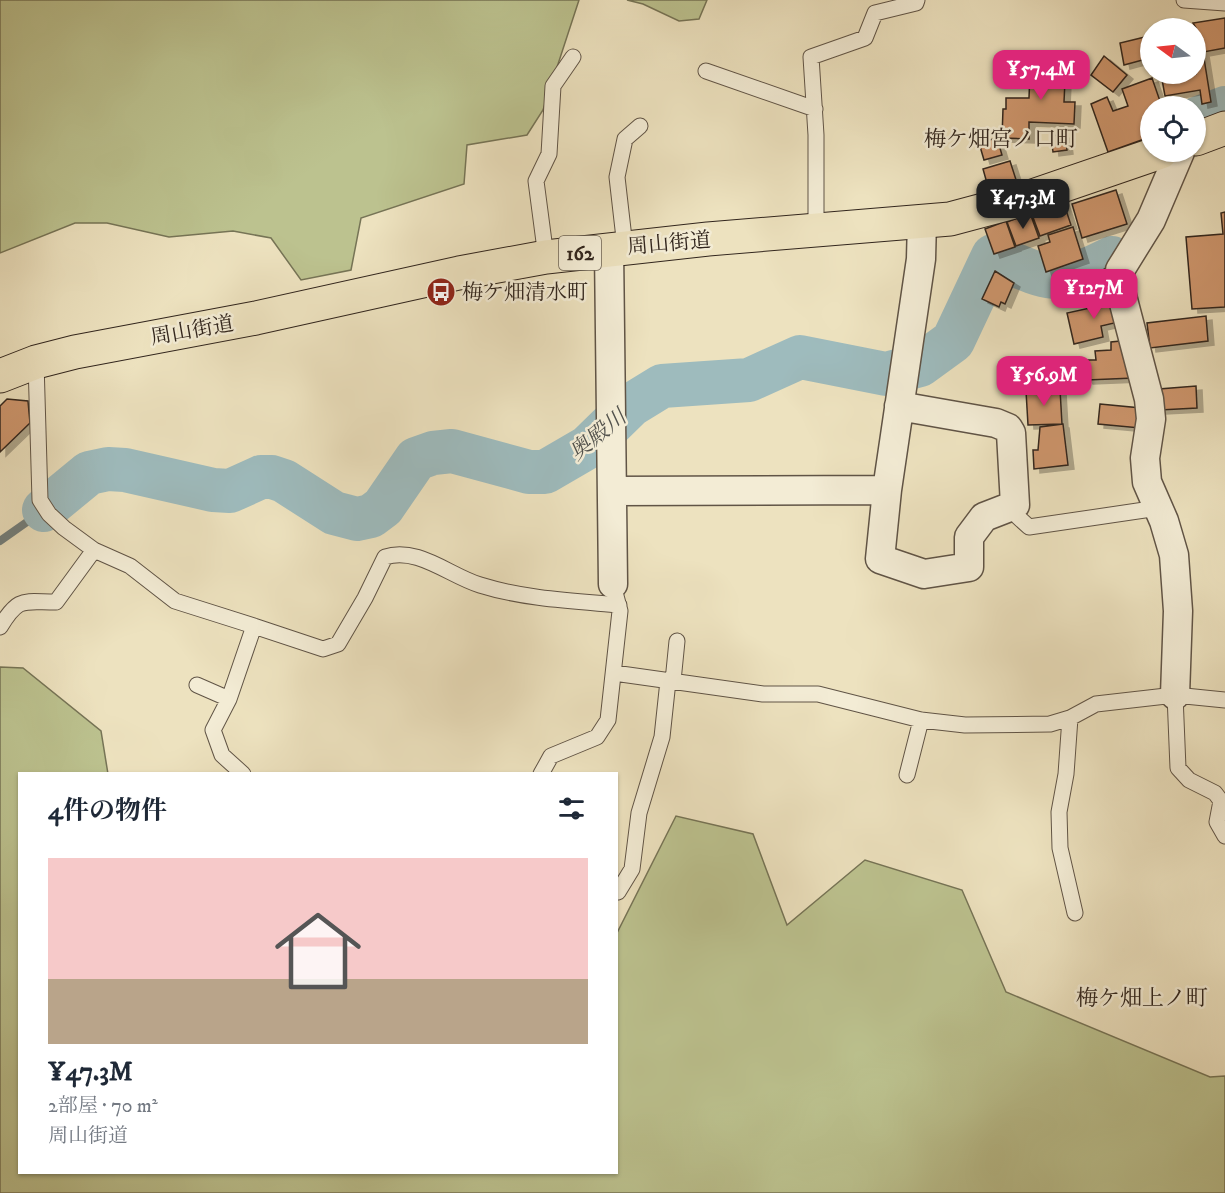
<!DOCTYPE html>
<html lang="ja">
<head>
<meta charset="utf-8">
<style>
	body { margin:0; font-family:"IM FELL DW Pica","Noto Serif JP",serif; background:#f6f6f7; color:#1f2937; height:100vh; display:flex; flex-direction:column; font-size:22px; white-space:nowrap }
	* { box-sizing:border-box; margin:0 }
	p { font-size:20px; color:#747a83 }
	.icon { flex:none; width:33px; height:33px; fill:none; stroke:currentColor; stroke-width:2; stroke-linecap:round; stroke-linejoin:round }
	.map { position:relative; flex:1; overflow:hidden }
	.panel { position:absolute; left:18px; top:772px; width:600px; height:402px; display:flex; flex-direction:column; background:#fff; border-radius:0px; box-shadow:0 2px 4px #0004 }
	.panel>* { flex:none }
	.needle { width:39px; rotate:285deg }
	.fabs { position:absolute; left:1140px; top:18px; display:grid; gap:12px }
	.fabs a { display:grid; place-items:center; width:66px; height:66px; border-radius:50%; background:#fff; box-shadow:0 2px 4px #0004; font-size:30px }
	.price { position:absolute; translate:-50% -51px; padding:0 14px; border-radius:12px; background:#db2777; color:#fff; font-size:20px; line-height:39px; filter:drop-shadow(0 2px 3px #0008) }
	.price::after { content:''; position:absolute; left:50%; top:36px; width:18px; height:14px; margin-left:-9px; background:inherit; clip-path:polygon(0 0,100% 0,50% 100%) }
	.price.on { background:#222; color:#fff }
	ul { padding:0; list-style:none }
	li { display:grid; align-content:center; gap:12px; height:318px; padding:0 30px }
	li+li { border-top:2px solid #e0e1e3 }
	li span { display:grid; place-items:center; height:186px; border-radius:0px; color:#555 }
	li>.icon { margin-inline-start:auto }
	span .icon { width:108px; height:108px; fill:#fffc; stroke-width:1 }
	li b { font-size:26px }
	h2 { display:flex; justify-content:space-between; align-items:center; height:72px; padding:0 30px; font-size:26px }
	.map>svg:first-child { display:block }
</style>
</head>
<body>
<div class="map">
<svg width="1225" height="1193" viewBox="0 0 1225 1193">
	<defs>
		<filter id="shadow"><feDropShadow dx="6" dy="4" stdDeviation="0" flood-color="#0004"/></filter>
	</defs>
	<rect width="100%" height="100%" fill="#ede2bf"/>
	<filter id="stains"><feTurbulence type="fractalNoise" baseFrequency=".00333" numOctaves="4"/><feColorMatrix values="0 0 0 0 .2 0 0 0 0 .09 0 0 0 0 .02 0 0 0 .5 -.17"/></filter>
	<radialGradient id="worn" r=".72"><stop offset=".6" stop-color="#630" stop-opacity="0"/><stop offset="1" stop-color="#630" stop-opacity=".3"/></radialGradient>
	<path fill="#bcc28f" stroke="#767456" stroke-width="1.5" d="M0,0H579L543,110L527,135L467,145L464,184L361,218L351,270L301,280L271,238L233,231L169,237L107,223H75L0,253Z
		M627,0H707L699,19L679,21L643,4Z
		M0,667L23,668L101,731L108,774H20V1173H616L617,933L676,816L753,834L787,925L865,860L962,890L1006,992L1210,1077L1225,1076V1193H0Z"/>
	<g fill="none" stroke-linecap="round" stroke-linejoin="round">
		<path stroke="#727f7d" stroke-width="8" d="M0,541L44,510"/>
		<path stroke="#9ebbbd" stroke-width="44" d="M1196,119L1225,108
			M44,510L89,473L108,469L125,470L213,490L230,491L261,477H272L284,481L334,513L357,519L371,516L383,507L416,459L433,453L452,451L529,472H545L588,447L631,405L662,386L749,380L800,357L886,374L920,365L953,341L993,256C1052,279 1053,288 1112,258"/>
	</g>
	<path fill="#ce966d" stroke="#31251d" stroke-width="1.5" filter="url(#shadow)" d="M1225,18V48L1203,52L1211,102L1202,104L1200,90L1165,96L1161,74H1196V28L1193,23Z
		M1145,37L1150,58L1124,65L1120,43Z
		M1104,56L1127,75L1113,92L1091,75Z
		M1043,59L1075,60V81H1065L1064,102H1075L1074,124L1029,122V139L1002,138L1003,109H1006V98H1029L1030,72H1043Z
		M1152,78L1161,104L1148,109L1150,137L1108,152L1091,104L1107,97L1113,111L1128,106L1122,89Z
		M1065,134L1067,150L1053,152L1051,136Z
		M997,138L1002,155L984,160L979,143Z
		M1010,161L1018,186L990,194L983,169Z
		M1116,190L1127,224L1082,238L1072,204Z
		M1063,201L1071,225L1040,236L1031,212Z
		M1225,212V307L1192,309L1186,237L1223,234L1221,213Z
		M1030,213L1039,238L1016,246L1007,222Z
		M1006,221L1015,247L994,254L985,229Z
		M1073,227L1083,259L1046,272L1038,246L1050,242L1048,235Z
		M1108,267L1118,287L1100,297L1090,277Z
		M995,271L1014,283L1005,304L1001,302L999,307L982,299Z
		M1117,295L1123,321L1101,326L1103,337L1074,344L1067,313L1104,305L1103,298Z
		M1206,316L1208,341L1150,348L1147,323Z
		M1130,340L1134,378L1087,380L1082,370L1083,360H1096L1095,351L1111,350V342Z
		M1196,386L1197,408L1160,410L1159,389Z
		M1060,389L1062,424L1028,425L1026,391Z
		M7,399L28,401L30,423L0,452V406Z
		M1100,404L1141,408L1140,428L1098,424Z
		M1063,424L1068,465L1034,469L1033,450H1038L1040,427Z"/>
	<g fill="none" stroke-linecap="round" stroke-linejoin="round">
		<g stroke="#605446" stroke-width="17">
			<path id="service" d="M1184,0L1225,3
				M706,71L815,109
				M816,231V135L811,57L865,38L875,13L916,3L917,0
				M625,247L617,177L625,139L640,126
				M546,257L536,181L549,154L553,86L573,57
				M36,362L40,500L49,514L64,528L94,550L130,566L175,601L254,626L229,699L213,730L222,755L243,774
				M1015,505L1018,517L1029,527L1158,508
				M254,626L323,649L338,644L365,598L385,557C417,546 450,576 480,585C525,599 573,601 619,605
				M0,627C19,596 23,602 56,602L94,550
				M614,673L763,694H818L921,720L965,725L1050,724L1070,718L1096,704L1175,695L1225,700
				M673,681L677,641
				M197,685L229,699
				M1175,695L1178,768L1189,780L1215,793L1221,801L1217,822L1225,836
				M1070,718L1066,774L1059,812L1060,848L1075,913
				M541,774L551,756L597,737L608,720L620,611L616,596
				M907,775L921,720
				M618,892L632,869L639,813L662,737L668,681"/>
		</g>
		<g stroke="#605446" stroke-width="31">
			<path id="minor" d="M609,249L613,584
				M887,490L880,559L924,574L969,567V537L984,517L1015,505L1011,433L1008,428L996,423L899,406
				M613,491L887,490L921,259L922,221
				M1175,695L1178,611L1174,555L1164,521L1147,482L1145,458L1151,419L1149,399L1121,292L1120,270L1151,220L1180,152"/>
		</g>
		<g stroke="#31251d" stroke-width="35">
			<path id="trunk" d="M1196,139L1225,128
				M0,376L36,362L75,352L256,318L459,273L546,257L708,239L950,219L1021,200L1161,152"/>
		</g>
		<use href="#service" stroke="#f3ecd5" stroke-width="15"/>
		<use href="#minor" stroke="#f3ecd5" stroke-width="28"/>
		<use href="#trunk" stroke="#ede2bf" stroke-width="33"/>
	</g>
	<defs>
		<g id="bus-disc" transform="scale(1.5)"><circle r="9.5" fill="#8f2418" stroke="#f3ecd5"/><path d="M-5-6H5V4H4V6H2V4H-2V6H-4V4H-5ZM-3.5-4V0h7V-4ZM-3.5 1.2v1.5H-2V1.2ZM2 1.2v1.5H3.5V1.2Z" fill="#fff"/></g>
	</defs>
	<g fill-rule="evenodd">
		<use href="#bus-disc" x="441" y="292"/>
	</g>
	<g text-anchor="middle" stroke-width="5" stroke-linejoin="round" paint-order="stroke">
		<rect fill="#f3ecd5" stroke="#6b6154" stroke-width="1.5" x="559" y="236" width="42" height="34" rx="4.5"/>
		<g font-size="20" font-weight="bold" fill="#31251d">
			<text x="580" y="260">162</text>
		</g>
		<g font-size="21" fill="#31251d" stroke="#f3ecd5">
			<text transform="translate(669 243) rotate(-5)" y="7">周山街道</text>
			<text transform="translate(192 330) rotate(-10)" y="7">周山街道</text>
		</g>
		<g font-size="21" fill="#31251d" stroke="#f3ecd5" text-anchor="start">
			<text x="462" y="299">梅ケ畑清水町</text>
		</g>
		<g font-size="22" fill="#31251d" stroke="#f3ecd5">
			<text x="1001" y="146">梅ケ畑宮ノ口町</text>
			<text x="1142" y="1005">梅ケ畑上ノ町</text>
		</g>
		<g font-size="22" font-style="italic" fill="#52524d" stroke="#f3ecd5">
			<text transform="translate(597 434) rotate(-39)" y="8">奥殿川</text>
		</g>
	</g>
	<rect width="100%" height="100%" filter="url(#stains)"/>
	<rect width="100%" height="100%" fill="url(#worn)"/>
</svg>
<div class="fabs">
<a><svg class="needle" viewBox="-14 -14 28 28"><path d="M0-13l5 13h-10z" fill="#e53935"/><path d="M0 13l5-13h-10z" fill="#747a83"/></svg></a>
<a><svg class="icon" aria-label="locate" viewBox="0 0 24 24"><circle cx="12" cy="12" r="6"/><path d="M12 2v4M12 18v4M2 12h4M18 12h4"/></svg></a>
</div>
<b class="price" style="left:1041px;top:101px">¥57.4M</b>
<b class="price on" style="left:1023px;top:230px">¥47.3M</b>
<b class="price" style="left:1094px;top:320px">¥127M</b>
<b class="price" style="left:1044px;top:407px">¥56.9M</b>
<section class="panel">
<h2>4件の物件<svg class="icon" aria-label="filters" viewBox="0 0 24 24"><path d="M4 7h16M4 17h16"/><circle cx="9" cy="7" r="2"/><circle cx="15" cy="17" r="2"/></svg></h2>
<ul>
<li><span style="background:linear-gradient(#f6c9c9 65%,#b9a48a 0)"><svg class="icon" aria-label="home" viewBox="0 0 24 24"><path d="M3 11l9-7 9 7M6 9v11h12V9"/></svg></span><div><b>¥47.3M</b><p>2部屋 · 70 m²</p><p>周山街道</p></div></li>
</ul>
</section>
</div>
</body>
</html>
